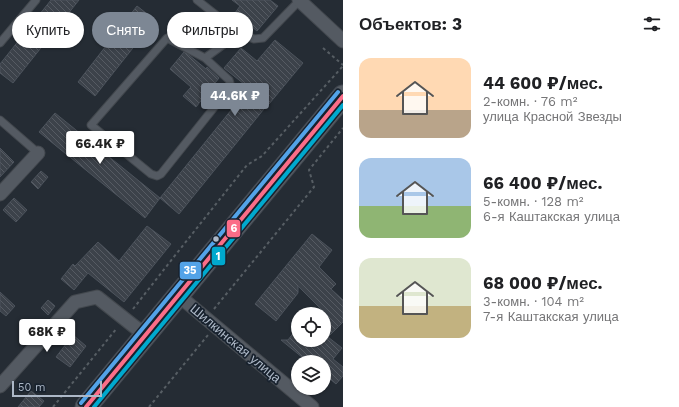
<!DOCTYPE html>
<html lang="ru">
<head>
<meta charset="utf-8">
<style>
	body { margin:0; font-family:"Work Sans",sans-serif; background:#f6f6f6; color:#202124; height:100vh; display:flex; flex-direction:column; font-size:15px; white-space:nowrap }
	* { box-sizing:border-box; margin:0 }
	p { font-size:13px; color:#757577 }
	.icon { flex:none; width:22px; height:22px; fill:none; stroke:currentColor; stroke-width:2; stroke-linecap:round; stroke-linejoin:round }
	.map { position:relative; flex:1; overflow:hidden }
	.panel { display:flex; flex-direction:column; background:#fff; width:336px }
	.panel>* { flex:none }
	.guide { position:absolute; left:12px; top:12px; width:271px; height:36px; display:flex; gap:8px }
	.tools { position:absolute; left:291px; top:307px; display:grid; gap:8px }
	.tools a { display:grid; place-items:center; width:40px; height:40px; border-radius:50%; background:#fff; box-shadow:0 1px 3px #0004; font-size:20px }
	.scale { position:absolute; left:12px; bottom:10px; width:90px; box-sizing:border-box; padding-left:4px; border:2px solid #adb8c7; border-top:0; font-size:11px; line-height:14px; white-space:nowrap; color:#adb8c7; -webkit-text-stroke:3px #18222e; paint-order:stroke }
	.price { position:absolute; translate:-50% -34px; padding:0 9px; border-radius:4px; background:#fff; color:#222; font-size:13px; line-height:26px; filter:drop-shadow(0 1px 2px #0008) }
	.price::after { content:''; position:absolute; left:50%; top:24px; width:12px; height:9px; margin-left:-6px; background:inherit; clip-path:polygon(0 0,100% 0,50% 100%) }
	.price.selected { background:#7d8794; color:#fff }
	ul { padding:0; list-style:none }
	li { display:flex; align-items:center; gap:12px; height:100px; padding:0 16px }
	li span { display:grid; place-items:center; flex:none; width:112px; height:80px; border-radius:12px; color:#555 }
	li>.icon { margin-inline-start:auto }
	span .icon { width:48px; height:48px; fill:#fffc; stroke-width:1 }
	li b { font-size:17px }
	h2 { display:flex; justify-content:space-between; align-items:center; height:48px; padding:0 16px; font-size:17px }
	.chip { padding:0 14px; border-radius:18px; background:#fff; box-shadow:0 1px 3px #0004; font-size:14px; line-height:36px }
	.chip.selected { background:#7d8794; color:#fff }
	main { display:flex; flex:1; min-height:0 }
	.map>svg:first-child { display:block }
</style>
</head>
<body>
<main>
<div class="map">
<svg width="343" height="407" viewBox="0 0 343 407">
	<defs>
		<pattern id="building-back-hatch" width="6" height="6" patternUnits="userSpaceOnUse"><rect width="6" height="6" fill="#3c424a"/><path d="M-1 5l2 2M0 0l6 6M5-1l2 2" fill="none" stroke="#565b63"/></pattern>
	</defs>
	<rect width="100%" height="100%" fill="#252c34"/>
	<path fill="url(#building-back-hatch)" stroke="#4c535c" d="M51,0H79L13,83L0,73V64Z
		M232,0H270L278,6L257,31L235,13L240,6Z
		M137,6L155,20L95,96L78,82Z
		M275,40L303,63L269,104H268L179,214L160,198L249,88L224,68L241,48L257,61Z
		M184,52L189,55L206,69L207,67L219,78L196,107L183,96L191,87L170,69Z
		M55,113L160,198L145,218L39,132Z
		M0,148L14,162L0,177Z
		M41,171L48,177L38,189L31,182Z
		M14,198L27,210L16,222L3,210Z
		M147,226L171,244L124,302L88,273L74,290L61,279L73,264L75,266L98,242L119,261Z
		M312,234L332,250L319,267L336,284L331,289L343,300V322L328,337L342,348L333,359L343,367V376L336,384L324,374V362H308L281,340H288L298,327V340H324V312L298,286V293L276,321L255,304Z
		M0,292L15,306L6,316L0,311Z
		M48,300L55,306L48,315L41,308Z
		M73,335L86,346L70,367L56,357Z
		M31,391L44,401L39,407H18Z"/>
	<g fill="none" stroke-linecap="round" stroke-linejoin="round">
		<g stroke="#43484e" stroke-width="9">
			<path id="lane" d="M197,0L239,33L254,39L263,38L300,0
				M0,43L36,0
				M205,58L167,38L91,125L151,174L157,176L161,174L228,90L230,83L229,80L205,58L239,33
				M0,120L38,153"/>
		</g>
		<g stroke="#43484e" stroke-width="15">
			<path id="street" d="M299,0L343,41
				M0,194L38,153
				M178,295L312,407
				M0,386L75,302L97,297L145,335"/>
		</g>
		<g stroke="#424851" stroke-width="23">
			<path id="primary" d="M86,407L343,96"/>
		</g>
		<path stroke="#575e64" stroke-width="2" stroke-dasharray="3 3" stroke-linecap="butt" d="M323,48L343,65
			M133,309L173,258L247,165L262,156L343,66
			M214,309L314,187L309,170L343,128
			M53,407L117,328
			M149,407L208,335"/>
		<use href="#lane" stroke="#545a62" stroke-width="7"/>
		<use href="#street" stroke="#545a62" stroke-width="13"/>
		<use href="#primary" stroke="#575d64" stroke-width="21"/>
		<g stroke="#18222e" stroke-width="7">
			<path id="bus-1" d="M86,407L343,96"/>
		</g>
		<g stroke="#18222e" stroke-width="7">
			<path id="bus-2" d="M94,407L343,105"/>
		</g>
		<g stroke="#18222e" stroke-width="7">
			<path id="bus-3" d="M81,403L338,92"/>
		</g>
		<use href="#bus-1" stroke="#fb6d88" stroke-width="4"/>
		<use href="#bus-2" stroke="#00a9ce" stroke-width="4"/>
		<use href="#bus-3" stroke="#53a3e8" stroke-width="4"/>
	</g>
	<circle fill="#adb8c7" stroke="#18222e" stroke-width="1.5" cx="216" cy="239" r="3.5"/>
	<g text-anchor="middle" stroke-width="3.5" stroke-linejoin="round" paint-order="stroke">
		<g font-size="13" fill="#adb8c7" stroke="#18222e">
			<text transform="translate(236 343) rotate(40)" y="5">Шилкинская улица</text>
		</g>
	</g>
	<g stroke="#18222e" stroke-width="1.5">
		<rect x="226" y="219" width="15" height="19" rx="4" fill="#fb6d88"/>
		<rect x="211" y="246" width="15" height="20" rx="4" fill="#00a9ce"/>
		<rect x="179" y="261" width="23" height="19" rx="4" fill="#53a3e8"/>
	</g>
	<g font-size="11" text-anchor="middle" font-weight="bold" fill="#fff">
		<text x="234" y="232">6</text>
		<text x="218" y="260">1</text>
		<text x="190" y="274">35</text>
	</g>
</svg>
<div class="tools">
<a><svg class="icon" aria-label="locate" viewBox="0 0 24 24"><circle cx="12" cy="12" r="6"/><path d="M12 2v4M12 18v4M2 12h4M18 12h4"/></svg></a>
<a><svg class="icon" aria-label="layers" viewBox="0 0 24 24"><path d="M12 4l9 5-9 5-9-5zM3 14l9 5 9-5"/></svg></a>
</div>
<div class="scale">50 m</div>
<b class="price selected" style="left:235px;top:117px">44.6K ₽</b>
<b class="price" style="left:100px;top:165px">66.4K ₽</b>
<b class="price" style="left:47px;top:353px">68K ₽</b>
<div class="guide">
<a class="chip">Купить</a>
<a class="chip selected">Снять</a>
<a class="chip">Фильтры</a>
</div>
</div>
<section class="panel">
<h2>Объектов: 3<svg class="icon" aria-label="filters" viewBox="0 0 24 24"><path d="M4 7h16M4 17h16"/><circle cx="9" cy="7" r="2"/><circle cx="15" cy="17" r="2"/></svg></h2>
<ul>
<li><span style="background:linear-gradient(#ffd9b3 65%,#b9a48a 0)"><svg class="icon" aria-label="home" viewBox="0 0 24 24"><path d="M3 11l9-7 9 7M6 9v11h12V9"/></svg></span><div><b>44 600 ₽/мес.</b><p>2-комн. · 76 m²</p><p>улица Красной Звезды</p></div></li>
<li><span style="background:linear-gradient(#a9c7e8 60%,#8fb573 0)"><svg class="icon" aria-label="home" viewBox="0 0 24 24"><path d="M3 11l9-7 9 7M6 9v11h12V9"/></svg></span><div><b>66 400 ₽/мес.</b><p>5-комн. · 128 m²</p><p>6-я Каштакская улица</p></div></li>
<li><span style="background:linear-gradient(#dfe7d0 60%,#c2b280 0)"><svg class="icon" aria-label="home" viewBox="0 0 24 24"><path d="M3 11l9-7 9 7M6 9v11h12V9"/></svg></span><div><b>68 000 ₽/мес.</b><p>3-комн. · 104 m²</p><p>7-я Каштакская улица</p></div></li>
</ul>
</section>
</main>
</body>
</html>
